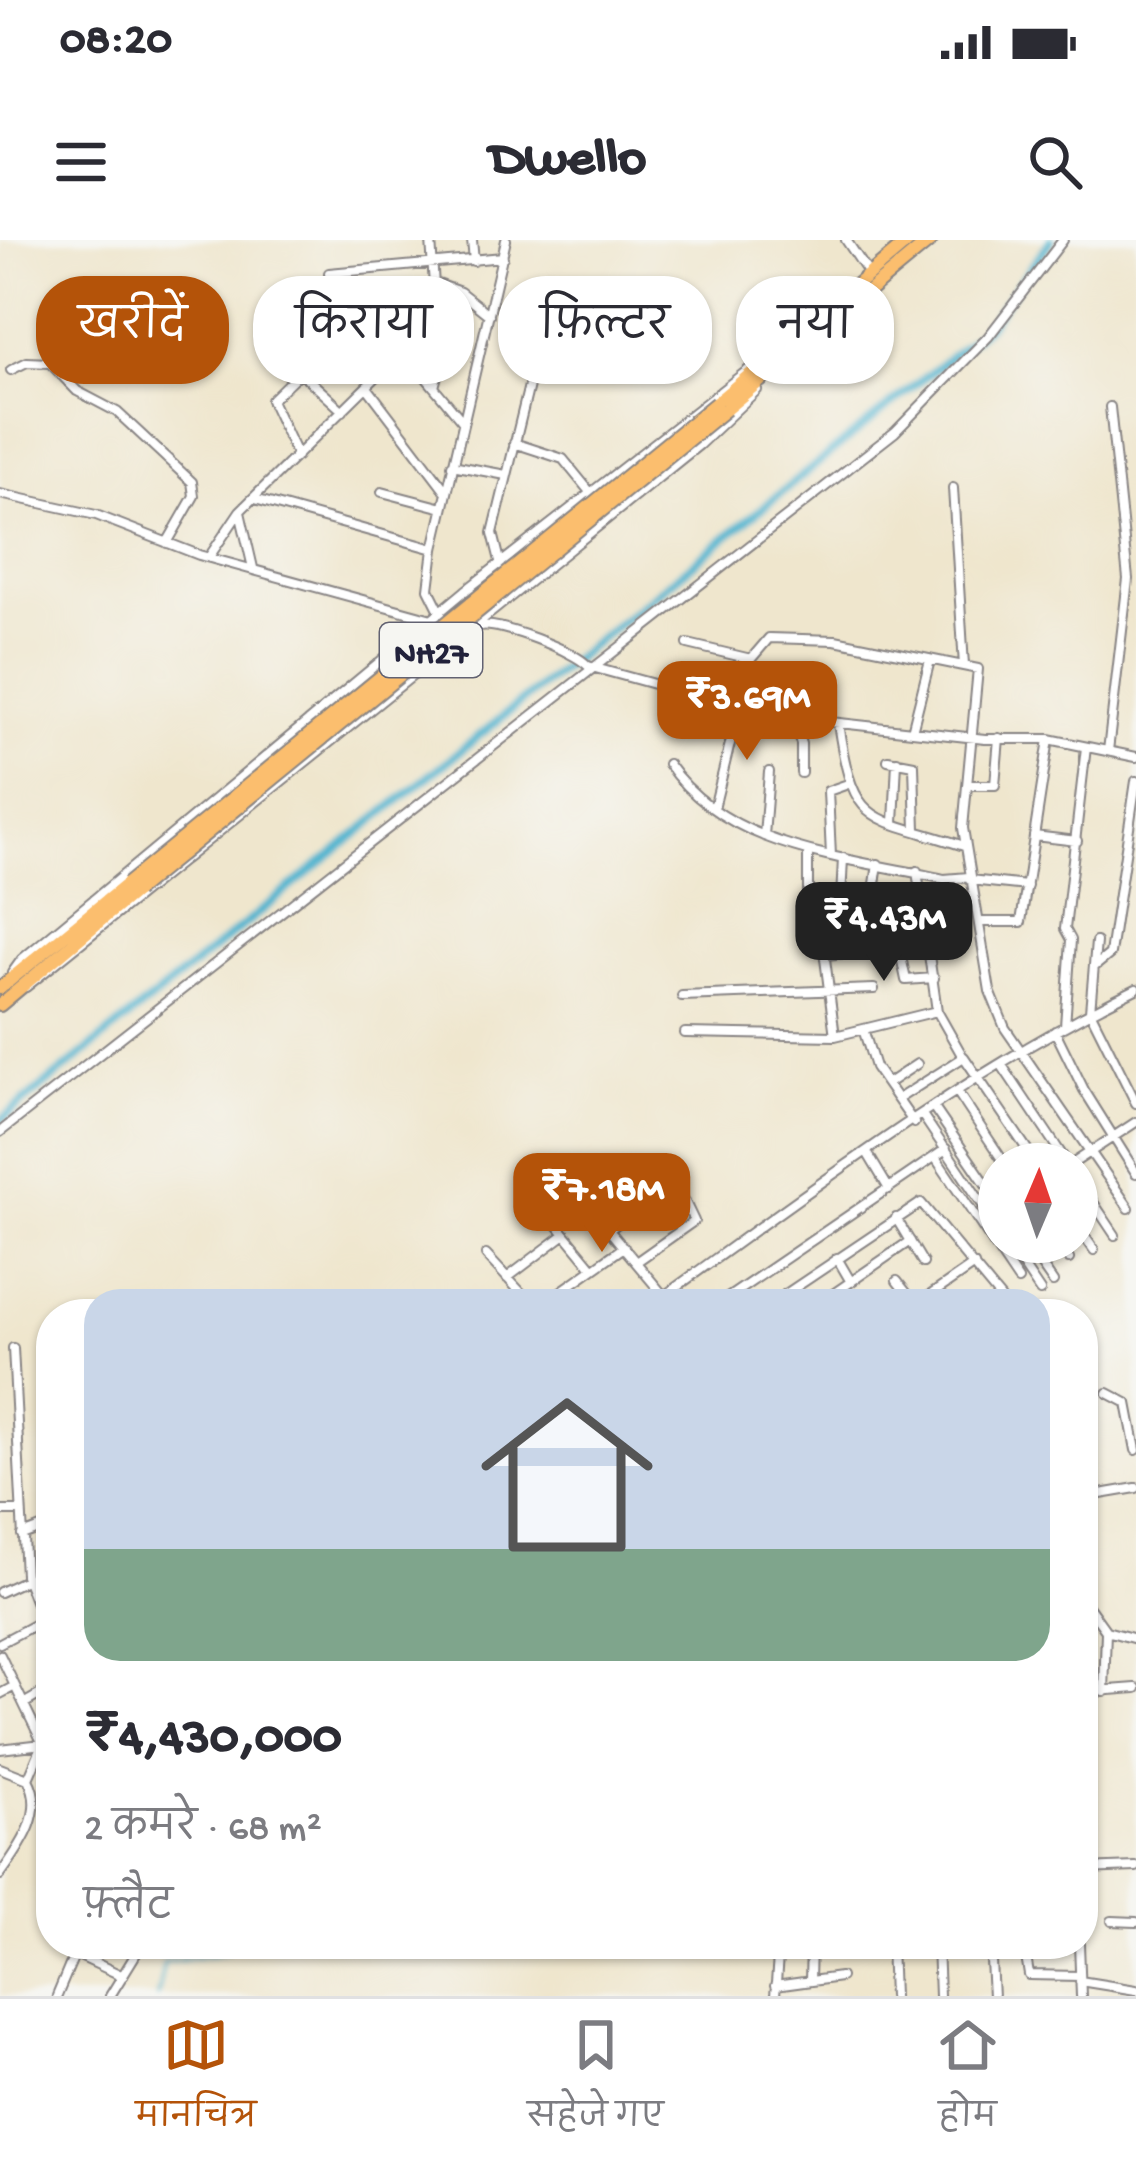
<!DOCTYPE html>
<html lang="hi">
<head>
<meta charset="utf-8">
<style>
	body { margin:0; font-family:"Gochi Hand","Playpen Sans Deva",sans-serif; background:#f2f2f3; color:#2b2b33; height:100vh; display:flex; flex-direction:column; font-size:45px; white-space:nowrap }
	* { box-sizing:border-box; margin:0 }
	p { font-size:39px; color:#7c7c81 }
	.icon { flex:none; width:66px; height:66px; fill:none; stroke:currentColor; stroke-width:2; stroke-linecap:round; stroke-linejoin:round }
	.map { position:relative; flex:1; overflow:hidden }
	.side { position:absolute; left:36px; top:1059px; width:1062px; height:660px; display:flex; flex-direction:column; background:#fff; border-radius:48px; box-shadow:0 3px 9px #0004 }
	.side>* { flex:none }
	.hud { position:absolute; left:36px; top:36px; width:1065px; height:108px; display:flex; gap:24px }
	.needle { width:78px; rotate:2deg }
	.buttons { position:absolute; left:978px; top:903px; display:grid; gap:24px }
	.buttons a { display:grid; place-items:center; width:120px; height:120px; border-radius:50%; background:#fff; box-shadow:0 3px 9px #0004; font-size:60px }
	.price { position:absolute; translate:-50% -102px; padding:0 27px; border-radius:24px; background:#b45309; color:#fff; font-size:39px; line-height:78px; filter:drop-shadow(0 3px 6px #0008) }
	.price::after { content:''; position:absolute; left:50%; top:72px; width:36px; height:27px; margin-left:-18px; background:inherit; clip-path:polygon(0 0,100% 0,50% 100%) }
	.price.current { background:#222; color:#fff }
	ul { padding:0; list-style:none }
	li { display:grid; align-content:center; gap:24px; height:636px; padding:0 48px }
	li span { display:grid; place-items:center; height:372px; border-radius:36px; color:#555 }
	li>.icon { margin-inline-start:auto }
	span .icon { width:216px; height:216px; fill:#fffc; stroke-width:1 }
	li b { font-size:51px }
	.pill { padding:0 42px; border-radius:48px; background:#fff; box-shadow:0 3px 9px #0004; font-size:42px; line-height:108px }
	.pill.current { background:#b45309; color:#fff }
	.status { display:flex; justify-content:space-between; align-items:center; height:84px; padding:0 60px; background:#fff; direction:ltr }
	.status svg { height:33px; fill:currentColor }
	header { display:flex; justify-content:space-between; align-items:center; height:156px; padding:0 48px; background:#fff; font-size:54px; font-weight:700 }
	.dock { display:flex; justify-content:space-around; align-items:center; height:168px; border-top:3px solid #e1e1e2; background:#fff; font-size:33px; color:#7c7c81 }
	.dock a { display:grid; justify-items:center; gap:6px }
	.dock .current { color:#b45309 }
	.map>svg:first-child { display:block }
</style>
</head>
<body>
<div class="status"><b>08:20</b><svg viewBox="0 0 49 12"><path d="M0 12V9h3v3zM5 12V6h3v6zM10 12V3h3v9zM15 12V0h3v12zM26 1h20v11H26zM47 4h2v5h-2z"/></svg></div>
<header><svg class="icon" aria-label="menu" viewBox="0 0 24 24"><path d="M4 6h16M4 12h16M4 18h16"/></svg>Dwello<svg class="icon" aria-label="search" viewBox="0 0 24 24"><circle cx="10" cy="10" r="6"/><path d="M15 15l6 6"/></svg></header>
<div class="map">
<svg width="1136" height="1756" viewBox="0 0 1136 1756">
	<rect width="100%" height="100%" fill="#f6f6f2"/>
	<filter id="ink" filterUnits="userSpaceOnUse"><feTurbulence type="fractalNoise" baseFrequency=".00833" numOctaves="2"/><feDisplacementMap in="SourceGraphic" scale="24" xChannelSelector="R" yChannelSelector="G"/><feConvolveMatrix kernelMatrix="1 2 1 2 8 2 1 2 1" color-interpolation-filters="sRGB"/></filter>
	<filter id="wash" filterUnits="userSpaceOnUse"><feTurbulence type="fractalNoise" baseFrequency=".004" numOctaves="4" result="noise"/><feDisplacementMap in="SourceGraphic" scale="48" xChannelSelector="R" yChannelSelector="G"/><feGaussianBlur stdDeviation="2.7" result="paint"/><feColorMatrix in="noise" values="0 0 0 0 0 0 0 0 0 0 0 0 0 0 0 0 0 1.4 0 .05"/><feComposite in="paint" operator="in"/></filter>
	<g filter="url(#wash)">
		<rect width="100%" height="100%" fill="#efe6cd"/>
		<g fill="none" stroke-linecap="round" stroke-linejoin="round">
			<path stroke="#50b4cf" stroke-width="3" d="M157,1756L164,1722L225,1712L235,1704"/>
			<path stroke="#50b4cf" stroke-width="8" d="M0,881L986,88L1051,0"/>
		</g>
	</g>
	<g filter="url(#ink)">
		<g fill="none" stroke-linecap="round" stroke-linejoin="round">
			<g stroke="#888484" stroke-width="12">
				<path id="minor" d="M472,0L474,21
					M846,0L869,34
					M329,33L503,17
					M435,43L460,52L489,75
					M275,109L343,171
					M404,111L463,182
					M11,130L27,122L50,123L77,151L117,172L192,242L194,256L167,303
					M367,147L446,251
					M434,147L460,52
					M514,203L563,219L590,252
					M297,216L271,160L300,132
					M452,225L506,235
					M953,248L964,426
					M382,252L443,268
					M0,254L96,275L199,315L432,379
					M255,259L434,309
					M240,272L253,328
					M209,317L240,271L418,96L435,62L431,0
					M501,325L493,293L531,137
					M441,373L429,349L434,309L506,0
					M481,386C499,382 575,411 588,426L767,475L985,499H1049L1136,517
					M688,404L751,419
					M793,478L801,504V533
					M838,483C854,590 868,574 964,606
					M912,491L930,420
					M1108,511L1128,339L1110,167
					M888,520L914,525L916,590
					M668,524C730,612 848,617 944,639L969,637
					M967,545H995L999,498
					M714,568L751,419L769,398L835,400L978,429L963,588L990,751L1005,788L1129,968
					M894,583L897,521
					M764,596L769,532
					M1034,596L1077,601
					M808,611V680L870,677L878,624
					M831,616L828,551L848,544
					M970,640L1027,646
					M893,679L906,740L934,738
					M820,680L835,796
					M840,680L843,618
					M980,682H1021L1049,499
					M1096,702L1090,771L1136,863
					M825,715L868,711
					M1094,727L1110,714L1136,541
					M12,733L22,719L465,351L752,127
					M26,747L699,205L757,150
					M682,756L874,749
					M937,771L963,817
					M1065,786L1071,700L1065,689L1086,507
					M1055,791L1084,850L1136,933
					M864,792L875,827L914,883
					M685,793L835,796L937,771L917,631
					M1001,824L1068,924
					M887,844L917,824
					M958,853L1005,924
					M898,859L964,817L1037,924
					M934,868L999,963
					M923,876L999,989
					M0,892L895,192L988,97L1063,0
					M868,914L889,949
					M935,917L1018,1040
					M1072,924L1136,882
					M1077,938L1115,995
					M573,947L664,1056
					M577,953L611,930L684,960L694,981L636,1022
					M541,965L593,1028
					M896,978L923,1023
					M1077,985L1094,1010
					M609,990L658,951
					M1007,1002L1040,1051
					M1025,1002L1053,1042
					M1057,1002L1069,1019
					M486,1015L541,1074
					M837,1018L851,1042
					M507,1038L565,994
					M897,1041L916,1065L974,1025
					M836,1052L847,1074
					M370,1059L403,1074
					M875,1062L882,1074
					M458,1065L468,1074
					M536,1069L624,1007
					M639,1074C798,960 959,835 1136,749
					M704,1074L946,909
					M756,1074L921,963L1001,1059V1065L983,1074
					M804,1074L910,1001
					M13,1108L25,1335L51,1402
					M1108,1153L1127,1163L1136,1210
					M1083,1212L1087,1211
					M1083,1257L1136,1248
					M0,1271H19
					M22,1295L51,1284
					M0,1352L51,1328
					M1083,1359L1106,1391L1104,1452
					M1106,1391L1136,1399
					M0,1403L51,1376
					M0,1415L43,1504L28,1539
					M1083,1452L1136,1448
					M0,1454L15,1446
					M25,1463L51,1448
					M0,1509L51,1503
					M0,1528L28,1539C47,1573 19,1608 0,1635
					M1083,1629L1136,1627
					M1112,1681L1136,1682
					M54,1704L123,1736
					M891,1704L893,1756
					M937,1704L939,1756
					M990,1704L993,1756
					M1024,1704L1029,1735L1080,1736
					M1079,1704L1081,1756
					M810,1741L811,1704
					M1080,1741L1136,1750
					M775,1746L840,1737
					M57,1756L75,1713
					M110,1756L142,1704
					M775,1756L779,1704"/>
			</g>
			<g stroke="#888484" stroke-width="16">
				<path id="trunk" d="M716,163L910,0
					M726,169L931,0
					M0,748L127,644
					M0,765L136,651"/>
			</g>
			<use href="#minor" stroke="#fff" stroke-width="8"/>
			<use href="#trunk" stroke="#fbbe6e" stroke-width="12"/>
			<g stroke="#888484" stroke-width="16" stroke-linecap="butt">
				<path id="trunk-bridge" d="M127,644L716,163
					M136,651L726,169"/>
			</g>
			<use href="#trunk-bridge" stroke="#fbbe6e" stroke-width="12"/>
		</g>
	</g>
	<g text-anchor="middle" stroke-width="10" stroke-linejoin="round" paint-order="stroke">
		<rect fill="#f6f6f2" stroke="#626272" stroke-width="3" x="380" y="383" width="102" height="54" rx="9"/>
		<g font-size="33" font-weight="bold" fill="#22223b">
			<text x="431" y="422">NH27</text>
		</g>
	</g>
</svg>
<div class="buttons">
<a><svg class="needle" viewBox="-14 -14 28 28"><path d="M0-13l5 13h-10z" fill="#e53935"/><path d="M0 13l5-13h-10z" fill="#7c7c81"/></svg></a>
</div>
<b class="price" style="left:747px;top:523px">₹3.69M</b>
<b class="price current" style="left:884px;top:744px">₹4.43M</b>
<b class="price" style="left:602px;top:1015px">₹7.18M</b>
<div class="hud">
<a class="pill current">खरीदें</a>
<a class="pill">किराया</a>
<a class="pill">फ़िल्टर</a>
<a class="pill">नया</a>
</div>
<section class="side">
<ul>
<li><span style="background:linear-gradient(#c9d6e8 70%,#7fa58c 0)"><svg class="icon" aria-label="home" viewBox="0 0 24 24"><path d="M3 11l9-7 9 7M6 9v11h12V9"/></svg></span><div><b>₹4,430,000</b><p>2 कमरे · 68 m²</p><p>फ़्लैट</p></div></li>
</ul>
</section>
</div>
<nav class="dock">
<a class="current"><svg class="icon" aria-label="map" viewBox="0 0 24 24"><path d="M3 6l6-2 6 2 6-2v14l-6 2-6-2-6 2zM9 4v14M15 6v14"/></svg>मानचित्र</a>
<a><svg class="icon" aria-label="saved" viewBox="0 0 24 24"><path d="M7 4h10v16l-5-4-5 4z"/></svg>सहेजे गए</a>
<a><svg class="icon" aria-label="home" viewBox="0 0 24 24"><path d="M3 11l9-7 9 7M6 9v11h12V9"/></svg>होम</a>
</nav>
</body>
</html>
